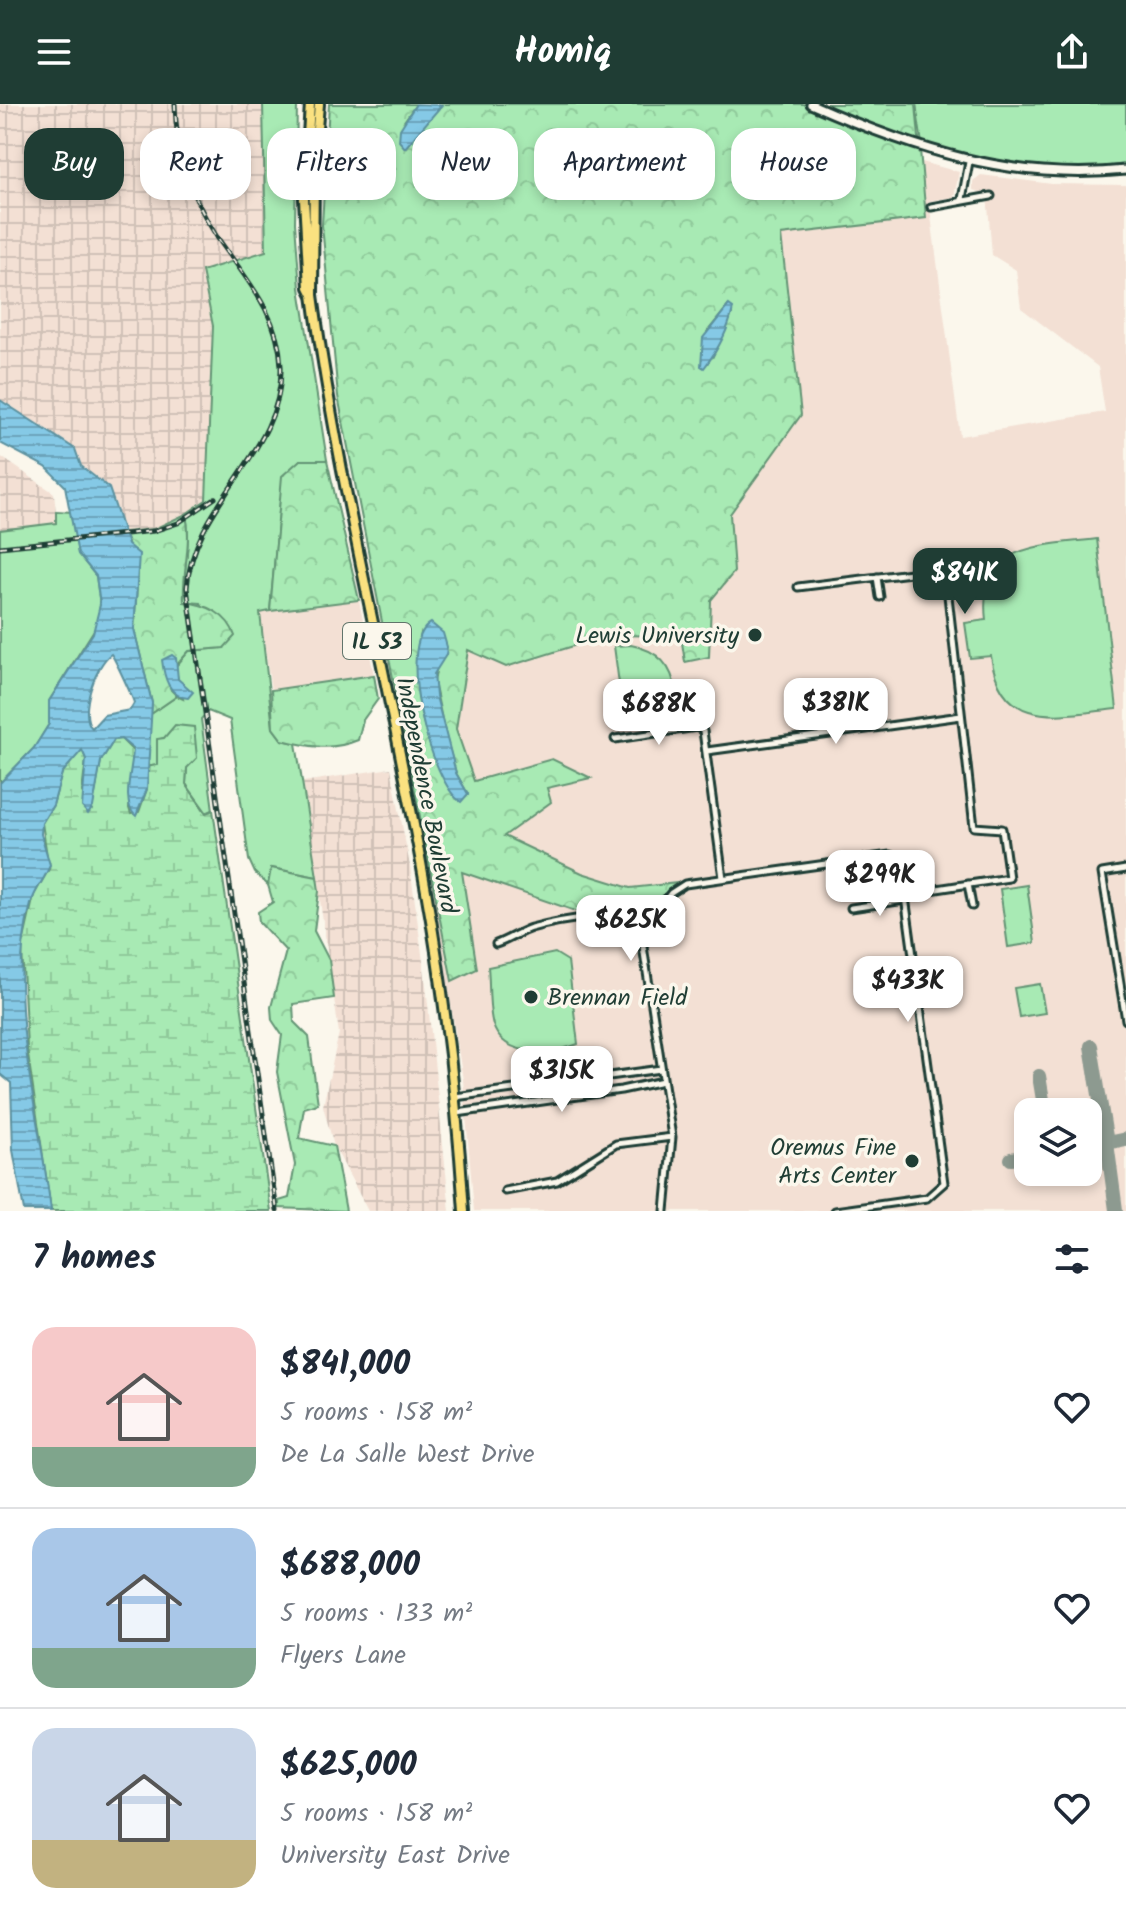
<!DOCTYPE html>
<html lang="en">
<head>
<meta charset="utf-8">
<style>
	body { margin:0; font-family:Kalam,sans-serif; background:#f6f6f7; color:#1f2937; height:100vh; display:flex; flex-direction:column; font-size:30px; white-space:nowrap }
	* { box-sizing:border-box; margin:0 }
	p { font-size:26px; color:#747a83 }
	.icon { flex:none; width:44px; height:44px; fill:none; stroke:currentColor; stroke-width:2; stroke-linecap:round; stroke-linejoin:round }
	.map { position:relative; height:1107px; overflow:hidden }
	.sheet { display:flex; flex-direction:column; background:#fff; flex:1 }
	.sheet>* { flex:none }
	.hud { position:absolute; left:24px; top:24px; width:1078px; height:72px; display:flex; gap:16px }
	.controls { position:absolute; left:1014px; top:994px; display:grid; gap:16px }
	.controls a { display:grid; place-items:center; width:88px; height:88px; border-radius:16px; background:#fff; box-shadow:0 4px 12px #0003; font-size:40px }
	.price { position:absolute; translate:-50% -68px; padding:0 18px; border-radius:16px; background:#fff; color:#222; font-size:26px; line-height:52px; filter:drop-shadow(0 2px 4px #0008) }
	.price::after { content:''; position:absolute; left:50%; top:48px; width:24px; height:18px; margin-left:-12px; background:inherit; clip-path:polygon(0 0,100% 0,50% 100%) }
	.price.active { background:#1f3d34; color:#fff }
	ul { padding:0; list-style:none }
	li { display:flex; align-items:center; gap:24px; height:200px; padding:0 32px }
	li+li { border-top:2px solid #e0e1e3 }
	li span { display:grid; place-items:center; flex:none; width:224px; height:160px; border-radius:24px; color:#555 }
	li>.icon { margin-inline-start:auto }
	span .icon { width:96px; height:96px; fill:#fffc; stroke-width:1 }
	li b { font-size:34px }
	h2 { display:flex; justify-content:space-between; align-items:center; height:96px; padding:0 32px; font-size:34px }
	.pill { padding:0 28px; border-radius:24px; background:#fff; box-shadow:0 4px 12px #0003; font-size:28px; line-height:72px }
	.pill.active { background:#1f3d34; color:#fff }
	header { display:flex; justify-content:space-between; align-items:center; height:104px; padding:0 32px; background:#1f3d34; color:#fff; font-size:36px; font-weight:700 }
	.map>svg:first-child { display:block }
</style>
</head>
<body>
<header><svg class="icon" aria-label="menu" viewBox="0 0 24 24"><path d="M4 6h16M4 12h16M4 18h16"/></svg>Homiq<svg class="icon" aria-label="share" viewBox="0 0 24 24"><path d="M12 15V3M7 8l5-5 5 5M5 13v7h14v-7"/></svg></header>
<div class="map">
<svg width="1126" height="1107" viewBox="0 0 1126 1107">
	<defs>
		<pattern id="industrial-grid" width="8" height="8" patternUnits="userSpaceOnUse" patternTransform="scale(2)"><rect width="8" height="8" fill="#f3e0d4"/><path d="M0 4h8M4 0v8" fill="none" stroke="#d0c1b7"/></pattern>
		<pattern id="forest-crowns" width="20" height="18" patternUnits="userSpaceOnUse" patternTransform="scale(2)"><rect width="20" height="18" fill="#a8eab4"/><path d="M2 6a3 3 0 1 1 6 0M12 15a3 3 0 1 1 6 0" fill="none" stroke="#90ca9b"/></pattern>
		<pattern id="wetland-marsh" width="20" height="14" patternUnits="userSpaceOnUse" patternTransform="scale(2)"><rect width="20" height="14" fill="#a8eab4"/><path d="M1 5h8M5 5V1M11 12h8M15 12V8" fill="none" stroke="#90ca9b"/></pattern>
		<pattern id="water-rules" width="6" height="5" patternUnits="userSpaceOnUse" patternTransform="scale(2)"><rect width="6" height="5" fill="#85c9e6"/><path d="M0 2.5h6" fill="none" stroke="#6ca4bb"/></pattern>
	</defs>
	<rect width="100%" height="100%" fill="#fbf7ec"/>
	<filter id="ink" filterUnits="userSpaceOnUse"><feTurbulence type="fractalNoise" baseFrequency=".0125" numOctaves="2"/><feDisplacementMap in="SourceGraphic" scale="16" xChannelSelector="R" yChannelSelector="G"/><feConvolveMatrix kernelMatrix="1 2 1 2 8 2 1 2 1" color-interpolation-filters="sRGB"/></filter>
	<g filter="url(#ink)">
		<path fill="#f3e0d4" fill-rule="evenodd" d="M340,0H773L918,57L959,68L954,93L929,97L960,332L1105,308L1098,263L1021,204L1016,166L992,151L987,90L973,86V77L981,71L1052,80L1126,81V1107H474L463,976L431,776L376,493L335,233ZM1028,1008H1088V1068H1028Z
			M359,496L374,571L271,586L260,508Z"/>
		<path fill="url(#industrial-grid)" d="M0,0H263L267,147L203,167L213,222L206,396L177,417L154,425L123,428L109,384L81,363L75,345L0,296Z
			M0,352L54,389L57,419L0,426Z
			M391,664L410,762L425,872L450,1107H368L334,1042L323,1002L339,929L303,678Z"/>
		<path fill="#a8eab4" stroke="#649474" stroke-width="2" d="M263,0H297L295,119L300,184L327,356H300L280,396L270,507L260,509L273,624L282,636L296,639L317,773L272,764L268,781L255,769L249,756L230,616L208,607L201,615L213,706L207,709L186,680L187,664L164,634L157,636L158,661L146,663L151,610L177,592L183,595L175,563L189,547L224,544L201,499L184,498C182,467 192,440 186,410L206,396L213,222L202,167L266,147Z
			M916,0H1126V60C1055,71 990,59 922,40Z
			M56,407L72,408L78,450L96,472L100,501L97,521L49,597V620L34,644L0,679V426L56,419Z
			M1097,435L1117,605C1059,611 1001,627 991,552L970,554L965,519L986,516C977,439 1039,442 1097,435Z
			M631,541C657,546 673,562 676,589L621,595L614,542Z
			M1027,781L1035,839L1008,843L1000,785Z
			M555,849L568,857L578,940C553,950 504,955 493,921C488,904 490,881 488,863Z
			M1040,880L1045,909L1019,913L1014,884Z"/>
		<path fill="url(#forest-crowns)" stroke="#649474" stroke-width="2" fill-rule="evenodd" d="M329,0H416L405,16L441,0H916L926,114L781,131L801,311L730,410L734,468L711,496L709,553L685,558L681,532L609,531L506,563L468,546L456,625L474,677L552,655L591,674L547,684L551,698L504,732L582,769L630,784L677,779L651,812L584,810L462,768L477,865L452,877L338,292L322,121ZM728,202L732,210L713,252L707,228ZM421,529L436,566L434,578L445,629L456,669L468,690L461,697C427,649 407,589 421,529Z
			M300,356H327L359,496L270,507L282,372Z
			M186,410C192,440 182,467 184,498C206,500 228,510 235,532L224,544L189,547L175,563L165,568L171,586L177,592L151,610L152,599L134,525L138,470L124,428L154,425Z
			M374,571L378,595L363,616L358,636C332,647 309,643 282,636L273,624L271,586Z
			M271,764L317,773L319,787L314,827L329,856L334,894L293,900L294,918L309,933L318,1000L304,1004L299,1034L334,1042L346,1107L279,1104V1097L289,1094L295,1061L277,968L282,931L272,916L271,903L286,847L259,818L258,808L273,798L268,781Z"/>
		<path fill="url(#wetland-marsh)" stroke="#649474" stroke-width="2" d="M175,621L194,623L197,654L187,664L186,680L206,709L213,706L271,1107H51L27,944L22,844L34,791L49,765L42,719L53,701L62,669L82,645L86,655L82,688L92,705L101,657L114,636L121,635L133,647L129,704L131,710L139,708L147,685L146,663L157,661V635L164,634Z"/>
		<path fill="url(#water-rules)" stroke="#5c919f" stroke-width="2" fill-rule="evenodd" d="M416,0L442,1L405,44L399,37L400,25Z
			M729,201L733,204C729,225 717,247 704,264L701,262L703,234Z
			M0,296L75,345L81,362L109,384L128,441L139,450L134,525L152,599L147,685L136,712C120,700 133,663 133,645L121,635L114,636L101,657L93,703L88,710L82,703L86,655L82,646L62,669L53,701L42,719L41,730L50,761C45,775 35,785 31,800C4,895 40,1011 51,1107H24L13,1046L11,979L0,970V679L34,644L49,620V597L93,529L100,501L96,472L78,450L65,382L46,363L0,339ZM111,550C114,553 133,594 134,599L130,606L104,611L92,624C78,610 96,560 111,550Z
			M431,519L443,529L447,543L446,551L434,570L436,592L456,669L468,690L461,698C431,679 394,539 431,519Z
			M172,551L176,554L178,575L193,588L188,594C169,593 164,573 162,556Z"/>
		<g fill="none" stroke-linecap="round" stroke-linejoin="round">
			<path stroke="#8d9a90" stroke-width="14" d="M1091,942L1107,1039L1126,1035
				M1039,972L1045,1008
				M1088,1042L1107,1039L1116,1106
				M1011,1055L1028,1052"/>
			<g stroke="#1f3d34" stroke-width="11">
				<path id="street" d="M962,95L969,58
					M931,103L991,92
					M877,473L880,493
					M798,483L927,467L940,471L947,483L974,723L1002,725L1009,774L904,790
					M615,635L697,623L703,627L723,774
					M707,647L961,612
					M1126,765L1102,769L1126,916
					M968,780L972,802
					M851,804L905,796
					M496,840C508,836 519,828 531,824C560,816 624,805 651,818
					M916,873L934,870
					M455,993L661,965
					M457,1009L621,986L663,977
					M505,1087L557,1077L616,1040L672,1033
					M665,1107L672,1033L643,842L659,804L671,789L685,780L890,751L900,756L944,1079L927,1094L835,1107"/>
			</g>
			<g stroke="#1f3d34" stroke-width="13">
				<path id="secondary" d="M811,0C913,45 1013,78 1126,66"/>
			</g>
			<g stroke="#1f3d34" stroke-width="14">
				<path id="primary" d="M310,0L304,95L309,183L313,191C340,391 392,588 426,787C445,893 457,1000 464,1107
					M313,190L314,61L319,0"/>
			</g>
			<use href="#street" stroke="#fbf7ec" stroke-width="5"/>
			<use href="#secondary" stroke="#fbf7ec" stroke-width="7"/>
			<use href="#primary" stroke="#fae180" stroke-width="8"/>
			<g stroke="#1f3d34" stroke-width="5">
				<path id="rail" d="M175,0C176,48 191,93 217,133C245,174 279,209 281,262C284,349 192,399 187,484L277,1107
					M0,443L154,427L178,419L215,394"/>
			</g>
			<use href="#rail" stroke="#fbf7ec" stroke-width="2" stroke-dasharray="6" stroke-linecap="butt"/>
		</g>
	</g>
	<g fill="#1f3d34" stroke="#fbf7ec" stroke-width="3">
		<circle cx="755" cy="531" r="8"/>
		<circle cx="531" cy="893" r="8"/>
		<circle cx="912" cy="1057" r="8"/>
	</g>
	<g text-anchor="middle" stroke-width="7" stroke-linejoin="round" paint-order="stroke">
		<rect fill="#fbf7ec" stroke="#61756b" stroke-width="2" x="343" y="519" width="68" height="36" rx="6"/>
		<g font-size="22" font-weight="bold" fill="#1f3d34">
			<text x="377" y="545">IL 53</text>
		</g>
		<g font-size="24" fill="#1f3d34" stroke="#fbf7ec" text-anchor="end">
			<text x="739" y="539">Lewis University</text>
			<text x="547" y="901" text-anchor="start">Brennan Field</text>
			<text x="896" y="1051">Oremus Fine<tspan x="896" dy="28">Arts Center</tspan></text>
		</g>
		<g font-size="24" fill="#1f3d34" stroke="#fbf7ec">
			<text transform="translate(427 691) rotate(79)" y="8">Independence Boulevard</text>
		</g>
	</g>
</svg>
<div class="controls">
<a><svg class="icon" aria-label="layers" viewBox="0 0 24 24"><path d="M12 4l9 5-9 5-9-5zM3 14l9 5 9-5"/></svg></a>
</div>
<b class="price active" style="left:965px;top:512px">$841K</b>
<b class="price" style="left:836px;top:642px">$381K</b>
<b class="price" style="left:659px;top:643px">$688K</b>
<b class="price" style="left:880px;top:814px">$299K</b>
<b class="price" style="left:631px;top:859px">$625K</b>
<b class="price" style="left:908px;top:920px">$433K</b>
<b class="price" style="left:562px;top:1010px">$315K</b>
<div class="hud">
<a class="pill active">Buy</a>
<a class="pill">Rent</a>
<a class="pill">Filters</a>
<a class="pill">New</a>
<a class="pill">Apartment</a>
<a class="pill">House</a>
</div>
</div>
<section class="sheet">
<h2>7 homes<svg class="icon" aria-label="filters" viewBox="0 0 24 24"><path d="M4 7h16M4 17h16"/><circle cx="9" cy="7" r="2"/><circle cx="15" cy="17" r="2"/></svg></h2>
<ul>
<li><span style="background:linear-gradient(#f6c9c9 75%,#7fa58c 0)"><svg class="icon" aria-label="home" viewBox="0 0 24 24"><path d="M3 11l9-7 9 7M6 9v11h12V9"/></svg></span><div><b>$841,000</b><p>5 rooms · 158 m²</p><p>De La Salle West Drive</p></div><svg class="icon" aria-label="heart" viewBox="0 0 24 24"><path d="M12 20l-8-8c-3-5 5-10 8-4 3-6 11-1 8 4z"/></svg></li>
<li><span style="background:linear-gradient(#a9c7e8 75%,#7fa58c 0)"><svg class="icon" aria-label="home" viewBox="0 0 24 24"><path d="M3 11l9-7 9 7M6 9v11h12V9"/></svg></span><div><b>$688,000</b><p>5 rooms · 133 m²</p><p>Flyers Lane</p></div><svg class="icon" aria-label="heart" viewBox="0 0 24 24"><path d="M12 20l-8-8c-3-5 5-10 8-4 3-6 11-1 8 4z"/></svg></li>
<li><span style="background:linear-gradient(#c9d6e8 70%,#c2b280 0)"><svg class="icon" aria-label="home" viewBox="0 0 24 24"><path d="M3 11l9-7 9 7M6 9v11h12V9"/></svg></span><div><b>$625,000</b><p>5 rooms · 158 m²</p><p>University East Drive</p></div><svg class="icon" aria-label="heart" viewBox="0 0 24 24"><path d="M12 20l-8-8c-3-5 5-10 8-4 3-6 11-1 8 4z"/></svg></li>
</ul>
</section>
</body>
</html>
